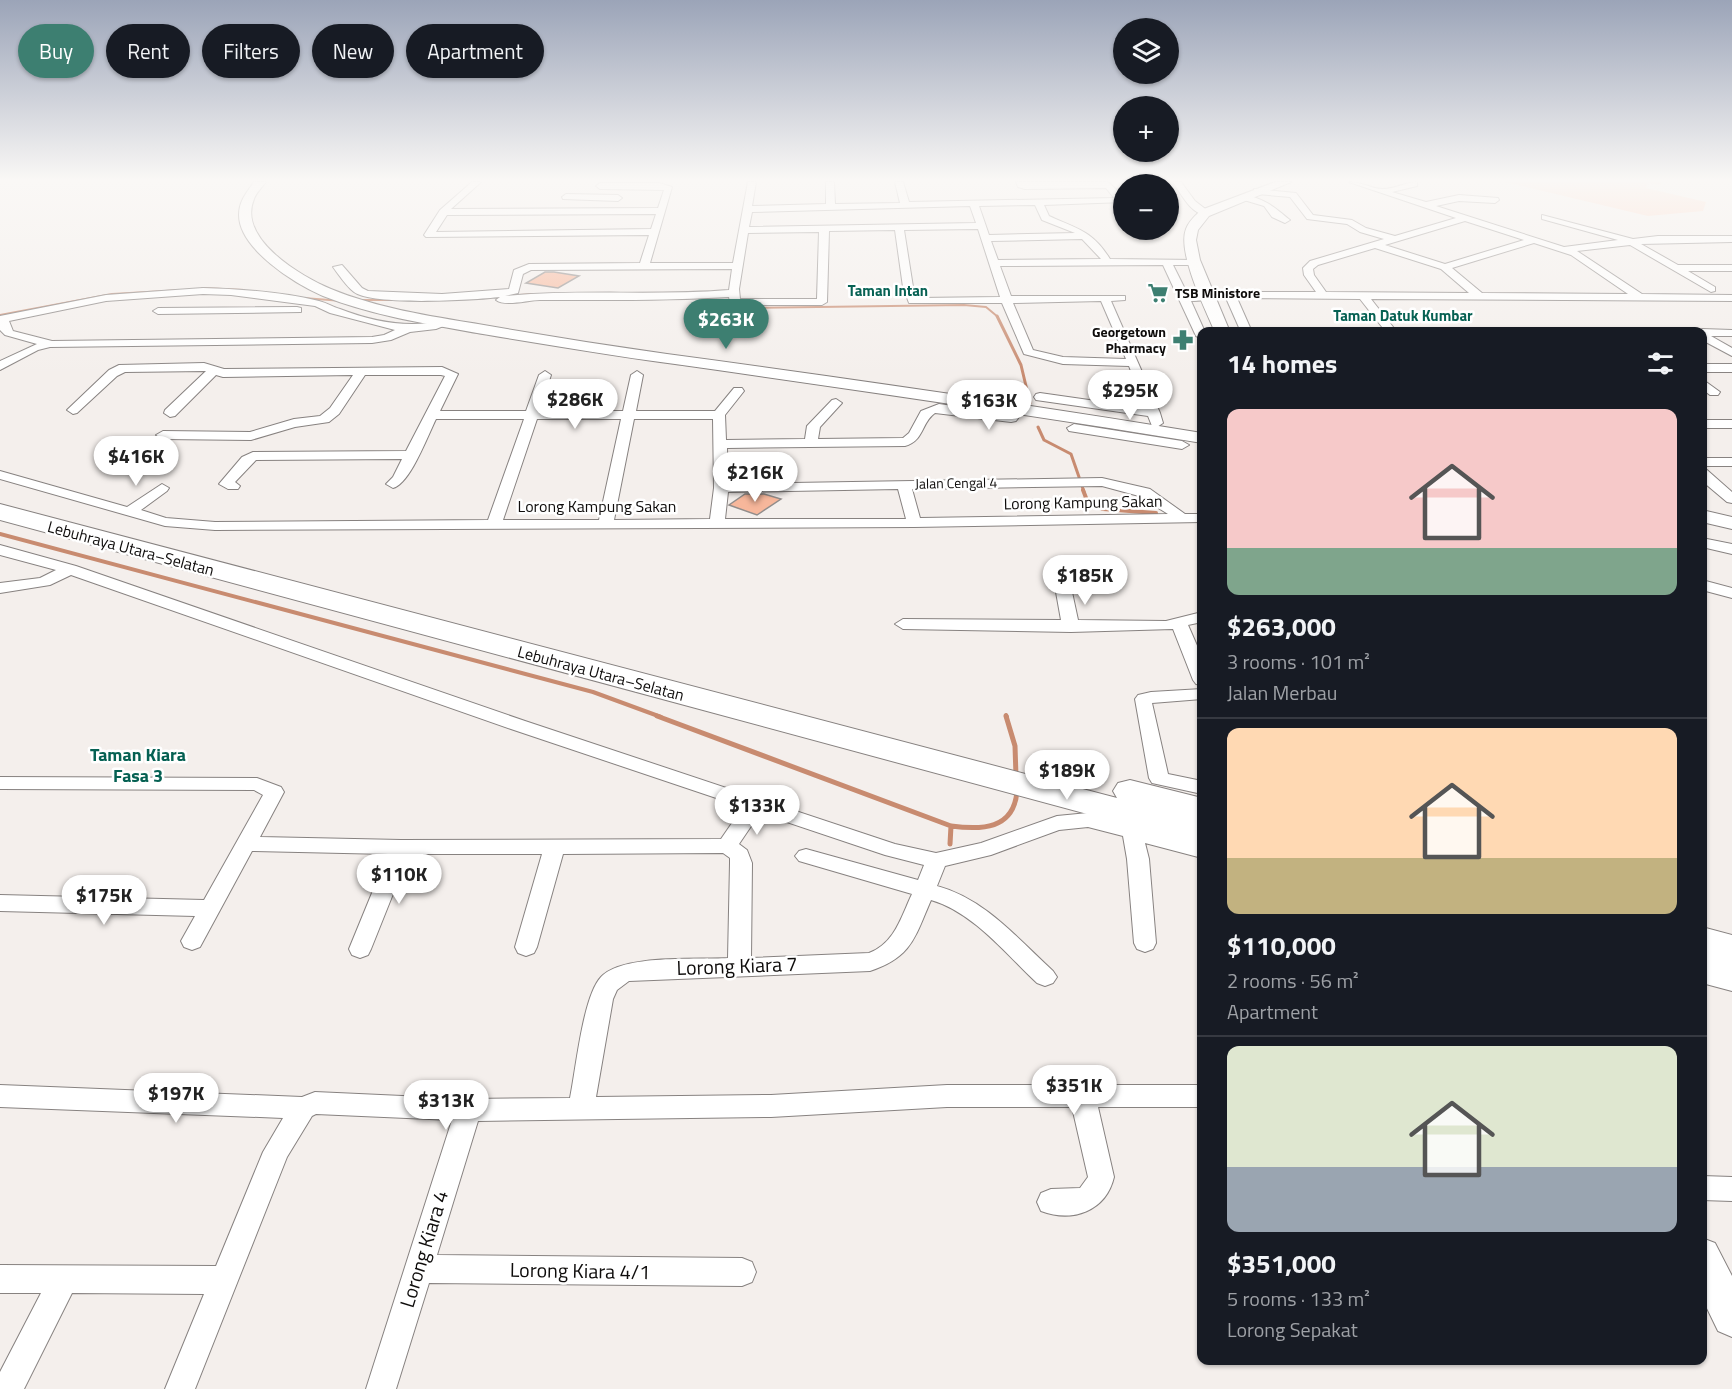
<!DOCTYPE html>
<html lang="en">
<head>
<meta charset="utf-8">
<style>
	body { margin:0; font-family:"Titillium Web",sans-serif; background:#20242c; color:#f1f3f6; height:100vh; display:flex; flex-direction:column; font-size:22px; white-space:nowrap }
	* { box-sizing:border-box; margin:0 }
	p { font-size:20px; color:#9ea1a6 }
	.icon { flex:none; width:33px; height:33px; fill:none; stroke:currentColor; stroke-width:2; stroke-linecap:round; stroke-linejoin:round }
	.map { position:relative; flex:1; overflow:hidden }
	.details { position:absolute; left:1197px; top:327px; width:510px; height:1038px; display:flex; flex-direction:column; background:#171b24; border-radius:12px; box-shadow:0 2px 4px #0004 }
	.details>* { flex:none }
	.banner { position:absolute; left:18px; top:24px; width:570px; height:54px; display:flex; gap:12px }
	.tools { position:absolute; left:1113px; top:18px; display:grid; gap:12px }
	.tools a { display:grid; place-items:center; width:66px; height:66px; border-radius:50%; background:#171b24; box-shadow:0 2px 4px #0004; font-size:30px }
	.price { position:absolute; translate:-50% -51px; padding:0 14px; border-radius:21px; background:#fff; color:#222; font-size:20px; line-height:39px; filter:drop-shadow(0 2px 3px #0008) }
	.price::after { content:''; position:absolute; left:50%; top:36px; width:18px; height:14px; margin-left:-9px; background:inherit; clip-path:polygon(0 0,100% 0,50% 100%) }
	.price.active { background:#3d7f71; color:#fff }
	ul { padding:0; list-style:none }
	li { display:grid; align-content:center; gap:12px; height:318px; padding:0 30px }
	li+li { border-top:2px solid #363941 }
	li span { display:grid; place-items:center; height:186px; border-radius:12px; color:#555 }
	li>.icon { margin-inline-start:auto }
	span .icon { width:108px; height:108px; fill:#fffc; stroke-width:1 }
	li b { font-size:26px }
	h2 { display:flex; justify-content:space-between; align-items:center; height:72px; padding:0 30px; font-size:26px }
	.pill { padding:0 21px; border-radius:27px; background:#171b24; box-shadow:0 2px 4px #0004; font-size:21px; line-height:54px }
	.pill.active { background:#3d7f71; color:#fff }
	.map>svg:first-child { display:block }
</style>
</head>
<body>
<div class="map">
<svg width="1732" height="1389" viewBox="0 0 1732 1389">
	<rect width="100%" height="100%" fill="#f4efec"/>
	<path fill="#ffd2bf" d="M1505,182H1662L1661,185L1648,183L1646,188L1706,202L1703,211L1648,216Z"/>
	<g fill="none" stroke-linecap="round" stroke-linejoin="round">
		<path stroke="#c88b70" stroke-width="2" d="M202,288L244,290
			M492,297L534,294
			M303,298L343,301
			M357,300H394
			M702,300L721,307L749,308L964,305L986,307L998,317
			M0,315L112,294L182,290"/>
		<path stroke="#c88b70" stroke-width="3" d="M997,316L1021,365L1030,403
			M1038,427L1044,440L1071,454L1079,477
			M1081,483L1084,492"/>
		<path stroke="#c88b70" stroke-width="4" d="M1083,490L1088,503L1103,509L1156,513
			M0,534L593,692L661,717
			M1006,715L1007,717"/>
		<path stroke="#c88b70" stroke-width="5" d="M657,716L951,826C981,830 1014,830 1017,791
			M1006,716L1015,746L1016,776
			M950,844L951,826"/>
	</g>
	<path fill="#f7b79b" stroke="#928d8b" stroke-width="1.5" d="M545,272H554L579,276L558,288L526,283Z
		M745,494H764L781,499L757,515L729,505Z"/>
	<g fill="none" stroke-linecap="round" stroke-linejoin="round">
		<g stroke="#878280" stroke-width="2">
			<path id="street" d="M472,182H481L451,209L658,208L664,190L600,189L596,186L600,183H659L672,187L650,263H733L748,182H756L752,206L826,204V182H834L835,204L900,203L895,182H903L909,202L1114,198L1106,188L1025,189L1018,187L1016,182H1108L1124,197V202L1044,205L1049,216C1077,229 1092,230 1110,259L1197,260L1198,262L1193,265H1173L1188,295H1207L1212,292H1316L1304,275L1303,268L1310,261L1384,239L1360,232L1347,224L1307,219L1290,197L1257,194L1254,193V189L1296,193L1313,215L1352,220L1366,228L1395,236L1456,218L1349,182C1362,182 1372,189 1383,189C1395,189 1407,182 1417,182V186L1392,192L1426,202L1459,195L1498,198L1499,200L1495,203L1459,201L1436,206L1564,247L1618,240L1542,219V215L1633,239L1658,236H1732V242L1641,244L1678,265H1732V271H1688L1715,287V291L1711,292L1630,245L1577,251L1642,294L1732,295V301L1371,299L1397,332H1386L1360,299L1237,298L1252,332H1241L1226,298C1213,298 1204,301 1191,301L1205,332H1202V339L1196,336L1163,265L1000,266L1011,296H1125V300L1111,301L1160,413L1163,423L1157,427L1152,426L1148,416L1036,400L1034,397L1036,394L1040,393L1145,408L1129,366L1063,364L1024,354L1002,303H909L903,287L895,230L829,231L827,302L822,305H735L730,302L729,297C666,301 603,300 540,300C528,300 505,307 496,300L500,297C474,300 372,306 354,292C346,286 339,275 333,267L342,265L362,288L368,291L442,294L509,289L514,270L529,264L640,263L649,235L426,237L424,235L440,210ZM1035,205L1042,220L1075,233L989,235L979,206ZM970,206L976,223L749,227L752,212ZM656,214L651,229L436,232L447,215ZM1465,221L1524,240L1445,264L1385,245ZM978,229L1000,297L917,298L913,287L904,230ZM819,232L817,299H740L739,289L748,233ZM1082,239L1101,259L998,260L991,241ZM1534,243L1571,255L1628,294L1482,293L1452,268ZM1375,248L1441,269L1469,293L1326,292L1314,275L1313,269L1318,265ZM732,269L729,290C654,296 579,289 505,296L518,293L523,274L531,270ZM1101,301L1126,359L1063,357L1033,350L1013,303Z
				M1173,182H1181L1195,201L1208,211V215C1192,216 1181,194 1173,182Z
				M566,194L618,195L622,198L618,201L563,199L562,197Z
				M1247,195C1268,201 1274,207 1290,220L1285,223L1272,217L1264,206L1244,200L1243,198Z
				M203,288C240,289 283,292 319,301C327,303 333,307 340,309C374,322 410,329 445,320L451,323L436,329L410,332L391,340L372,343L50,347L38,350L0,370V361L37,344L5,335L0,330V316L106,295ZM203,294L231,295L315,306L330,313L395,330L384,335L372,337L52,341L13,331L9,321L106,301Z
				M297,307L301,308V312L158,314L153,311L158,308Z
				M1702,329L1732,330V336H1711L1732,348V356L1702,340V332H1697Z
				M204,363L224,369L442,367L458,374L440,411H526L539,375L545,371L551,375L539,411H623L631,375L637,371L643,375L636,411H715L734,388H742L744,391L725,415L726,440L805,439L807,426L832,400L836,399L842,403L820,427L818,439L903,438L909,433L921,411L939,404L1008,414L1015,406L1019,405L1025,409L1016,421L1011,422L935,413C921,423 924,441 905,446L727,448L728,484L1102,478L1150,489L1185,514H1202V522L914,527L215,530L165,526L0,479V471L127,507L162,484L169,488L167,491L141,510L166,518L215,522L488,520L524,419H436C428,435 410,484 393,488L386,484L393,477L402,459L256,460L235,482L240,486L238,489H228L219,484L242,457L253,452L406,451L445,376L441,375H365L339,414L329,422L295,427L251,440L163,439L156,435L163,431L250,432L294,419L320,416L330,408L353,375L223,377L216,375L175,416L170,417L164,413L165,410L206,371L125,372L117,376L77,413L73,414L67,410L109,370L119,365ZM537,419H621L599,520H503ZM634,419H713L714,488L710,519L614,520ZM1102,486L1139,496L1168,514L920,518L912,489ZM898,489L906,519H725L728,492Z
				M1702,364H1732V372H1702Z
				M1702,379L1720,392L1718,395H1710L1702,389Z
				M1702,420H1732V428H1702Z
				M1074,424L1182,441L1189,445L1182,449L1069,431L1067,428Z
				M1702,458H1732V466H1702Z
				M1702,469L1707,470L1732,492V503L1727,502L1702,481Z
				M1702,538L1732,544V554L1702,547Z
				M0,545L76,566L525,721L895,844L936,853L981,843L1057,816L1088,813L1202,844V858L1145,843L1149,859L1156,943L1153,949L1145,952L1137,949L1134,943L1127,859L1123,836L1088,827L1059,830L991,855L945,866L937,886C985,899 1017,938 1053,971L1057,977L1053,983L1045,986L1037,983C1006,954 973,912 931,900C915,937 912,957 870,971L629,981L617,990L613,999L596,1097L771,1095L947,1085H1076L1082,1083L1088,1085H1202V1107H1098L1114,1177C1106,1211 1073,1223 1041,1211L1037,1202L1041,1193L1051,1189L1080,1188L1088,1177L1072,1107H947L771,1117L478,1121L437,1255L742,1258L752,1262L756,1272L752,1282L742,1286L429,1283L396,1389H366L452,1120L316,1114L312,1116L287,1157L195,1389H165L204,1294L72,1293L24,1389H0V1372L41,1293H0V1265L216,1266L263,1152L283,1118L0,1107V1085L302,1097L315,1092L468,1099L570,1098C576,1069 583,996 601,977C622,954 697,960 728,958L730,863V858L723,853L563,854L537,947L534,953L526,956L518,953L515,947L542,854H409L371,949L368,955L360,958L352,955L349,949L388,854L252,851L200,947L192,950L184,947L181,941L195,916L0,911V895L204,900L263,795L254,790L0,789V777L257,778L281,787L284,792L260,837L401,840L721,839L743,807L511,729L71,575L50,585L0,593V583L40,578L56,570L0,555ZM760,813L885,855L924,865L918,880L806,849L799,851L795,856L799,861L912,894C901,917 895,943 869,953L751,958L752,863L747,850L739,844Z
				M1702,580L1732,588V598L1702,590Z
				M1064,587L1072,592L1078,620L1166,621L1202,612V622L1188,625L1202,657V685L1196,684L1193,680L1173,629L1071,632L903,629L895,624L903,619L1061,620L1056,592Z
				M1202,689V699L1152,703L1168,774L1202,781V794L1152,783L1149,778L1135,699L1138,695L1151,692Z
				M1702,1176L1732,1177V1201L1702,1200Z"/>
		</g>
		<g stroke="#878280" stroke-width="2">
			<path id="secondary" d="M254,182H266C262,187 256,193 254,199C237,239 302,277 331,289C377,308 429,316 478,324C541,335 604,345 667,354C846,378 1024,404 1202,433V443C1026,414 850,389 675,364C608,355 543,344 477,333C426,324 371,315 323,296C295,284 239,249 239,215C239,201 247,192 254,182Z
				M1275,182H1291L1209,216L1198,230L1196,240L1200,260L1230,332H1215C1205,309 1177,252 1186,229C1189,221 1195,216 1201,210Z
				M1702,510L1732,517V529L1702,522Z
				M1702,1238L1715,1243L1732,1276V1337L1718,1331L1702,1298Z"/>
		</g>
		<g stroke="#878280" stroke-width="2">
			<path id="highway" d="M0,504L1117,798L1113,791L1118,783L1130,780L1202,798V845L0,520Z
				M1702,927L1732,935V991L1702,983Z"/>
		</g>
		<use href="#street" fill="#fff" fill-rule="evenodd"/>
		<use href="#secondary" fill="#fff" fill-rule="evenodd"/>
		<use href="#highway" fill="#fff" fill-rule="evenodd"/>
	</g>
	<linearGradient id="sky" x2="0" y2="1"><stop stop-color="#9ba4b8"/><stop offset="0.48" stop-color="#faf8f6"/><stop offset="1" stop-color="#faf8f6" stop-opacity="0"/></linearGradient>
	<rect width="1732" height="376" fill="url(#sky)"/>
	<defs>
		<g id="supermarket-bare" transform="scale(1.62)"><path d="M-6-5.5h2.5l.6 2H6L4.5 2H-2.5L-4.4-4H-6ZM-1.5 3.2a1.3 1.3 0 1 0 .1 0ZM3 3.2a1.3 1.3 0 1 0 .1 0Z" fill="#3d7f71" stroke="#fff" stroke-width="2.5" paint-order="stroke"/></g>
		<g id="pharmacy-bare" transform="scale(1.62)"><path d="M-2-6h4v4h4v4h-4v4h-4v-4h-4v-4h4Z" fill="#3d7f71" stroke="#fff" stroke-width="2.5" paint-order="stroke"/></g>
	</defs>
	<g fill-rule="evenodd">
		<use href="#supermarket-bare" x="1158" y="293"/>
		<use href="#pharmacy-bare" x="1183" y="340"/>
	</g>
	<g text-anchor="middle" stroke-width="5" stroke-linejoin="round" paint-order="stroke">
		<g font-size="14" font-weight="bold" fill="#0e0c0b" stroke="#fff" text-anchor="start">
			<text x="1175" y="298">TSB Ministore</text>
			<text x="1166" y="337" text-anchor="end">Georgetown<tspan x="1166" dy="16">Pharmacy</tspan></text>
		</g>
		<g font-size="14" fill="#0e0c0b" stroke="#fff">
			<text transform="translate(956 483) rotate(-1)" y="5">Jalan Cengal 4</text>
		</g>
		<g font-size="15" font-weight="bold" fill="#066153" stroke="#fff">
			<text x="888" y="296">Taman Intan</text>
			<text x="1403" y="321">Taman Datuk Kumbar</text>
		</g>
		<g font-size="16" fill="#0e0c0b" stroke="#fff">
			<text transform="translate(1083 502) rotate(-1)" y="6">Lorong Kampung Sakan</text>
			<text x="597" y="512">Lorong Kampung Sakan</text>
			<text transform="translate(131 548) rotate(15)" y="6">Lebuhraya Utara–Selatan</text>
			<text transform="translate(601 673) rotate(15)" y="6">Lebuhraya Utara–Selatan</text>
		</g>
		<g font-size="18" font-weight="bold" fill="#066153" stroke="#fff">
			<text x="138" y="761">Taman Kiara<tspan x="138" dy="21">Fasa 3</tspan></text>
		</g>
		<g font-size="20" fill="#0e0c0b" stroke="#fff">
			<text transform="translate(737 966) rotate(-2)" y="7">Lorong Kiara 7</text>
			<text transform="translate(424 1249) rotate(-73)" y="7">Lorong Kiara 4</text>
			<text transform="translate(580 1271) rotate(1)" y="7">Lorong Kiara 4/1</text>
		</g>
	</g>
</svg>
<div class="tools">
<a><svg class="icon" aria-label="layers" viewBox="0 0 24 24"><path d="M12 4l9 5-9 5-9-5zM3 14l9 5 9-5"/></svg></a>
<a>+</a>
<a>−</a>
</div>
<b class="price active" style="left:726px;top:350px">$263K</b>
<b class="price" style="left:1130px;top:421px">$295K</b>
<b class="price" style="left:575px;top:430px">$286K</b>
<b class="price" style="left:989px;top:431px">$163K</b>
<b class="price" style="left:136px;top:487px">$416K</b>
<b class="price" style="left:755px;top:503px">$216K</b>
<b class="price" style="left:1085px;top:606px">$185K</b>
<b class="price" style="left:1067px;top:801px">$189K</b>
<b class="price" style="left:757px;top:836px">$133K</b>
<b class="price" style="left:399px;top:905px">$110K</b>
<b class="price" style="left:104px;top:926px">$175K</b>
<b class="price" style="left:1074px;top:1116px">$351K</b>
<b class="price" style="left:176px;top:1124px">$197K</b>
<b class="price" style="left:446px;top:1131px">$313K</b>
<div class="banner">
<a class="pill active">Buy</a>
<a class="pill">Rent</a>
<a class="pill">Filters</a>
<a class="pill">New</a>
<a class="pill">Apartment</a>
</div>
<section class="details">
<h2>14 homes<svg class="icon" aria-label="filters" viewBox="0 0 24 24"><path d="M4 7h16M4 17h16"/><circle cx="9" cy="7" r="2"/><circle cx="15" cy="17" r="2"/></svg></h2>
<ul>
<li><span style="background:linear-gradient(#f6c9c9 75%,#7fa58c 0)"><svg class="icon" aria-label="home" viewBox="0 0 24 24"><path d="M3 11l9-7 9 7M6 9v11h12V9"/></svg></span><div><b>$263,000</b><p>3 rooms · 101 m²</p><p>Jalan Merbau</p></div></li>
<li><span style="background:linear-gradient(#ffd9b3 70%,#c2b280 0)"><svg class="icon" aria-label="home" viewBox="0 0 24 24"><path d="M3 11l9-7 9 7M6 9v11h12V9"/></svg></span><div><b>$110,000</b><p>2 rooms · 56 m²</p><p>Apartment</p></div></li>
<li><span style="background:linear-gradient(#dfe7d0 65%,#9aa5b1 0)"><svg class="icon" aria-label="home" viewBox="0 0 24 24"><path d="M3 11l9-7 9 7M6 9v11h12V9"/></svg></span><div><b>$351,000</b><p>5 rooms · 133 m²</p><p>Lorong Sepakat</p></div></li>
</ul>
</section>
</div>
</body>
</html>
